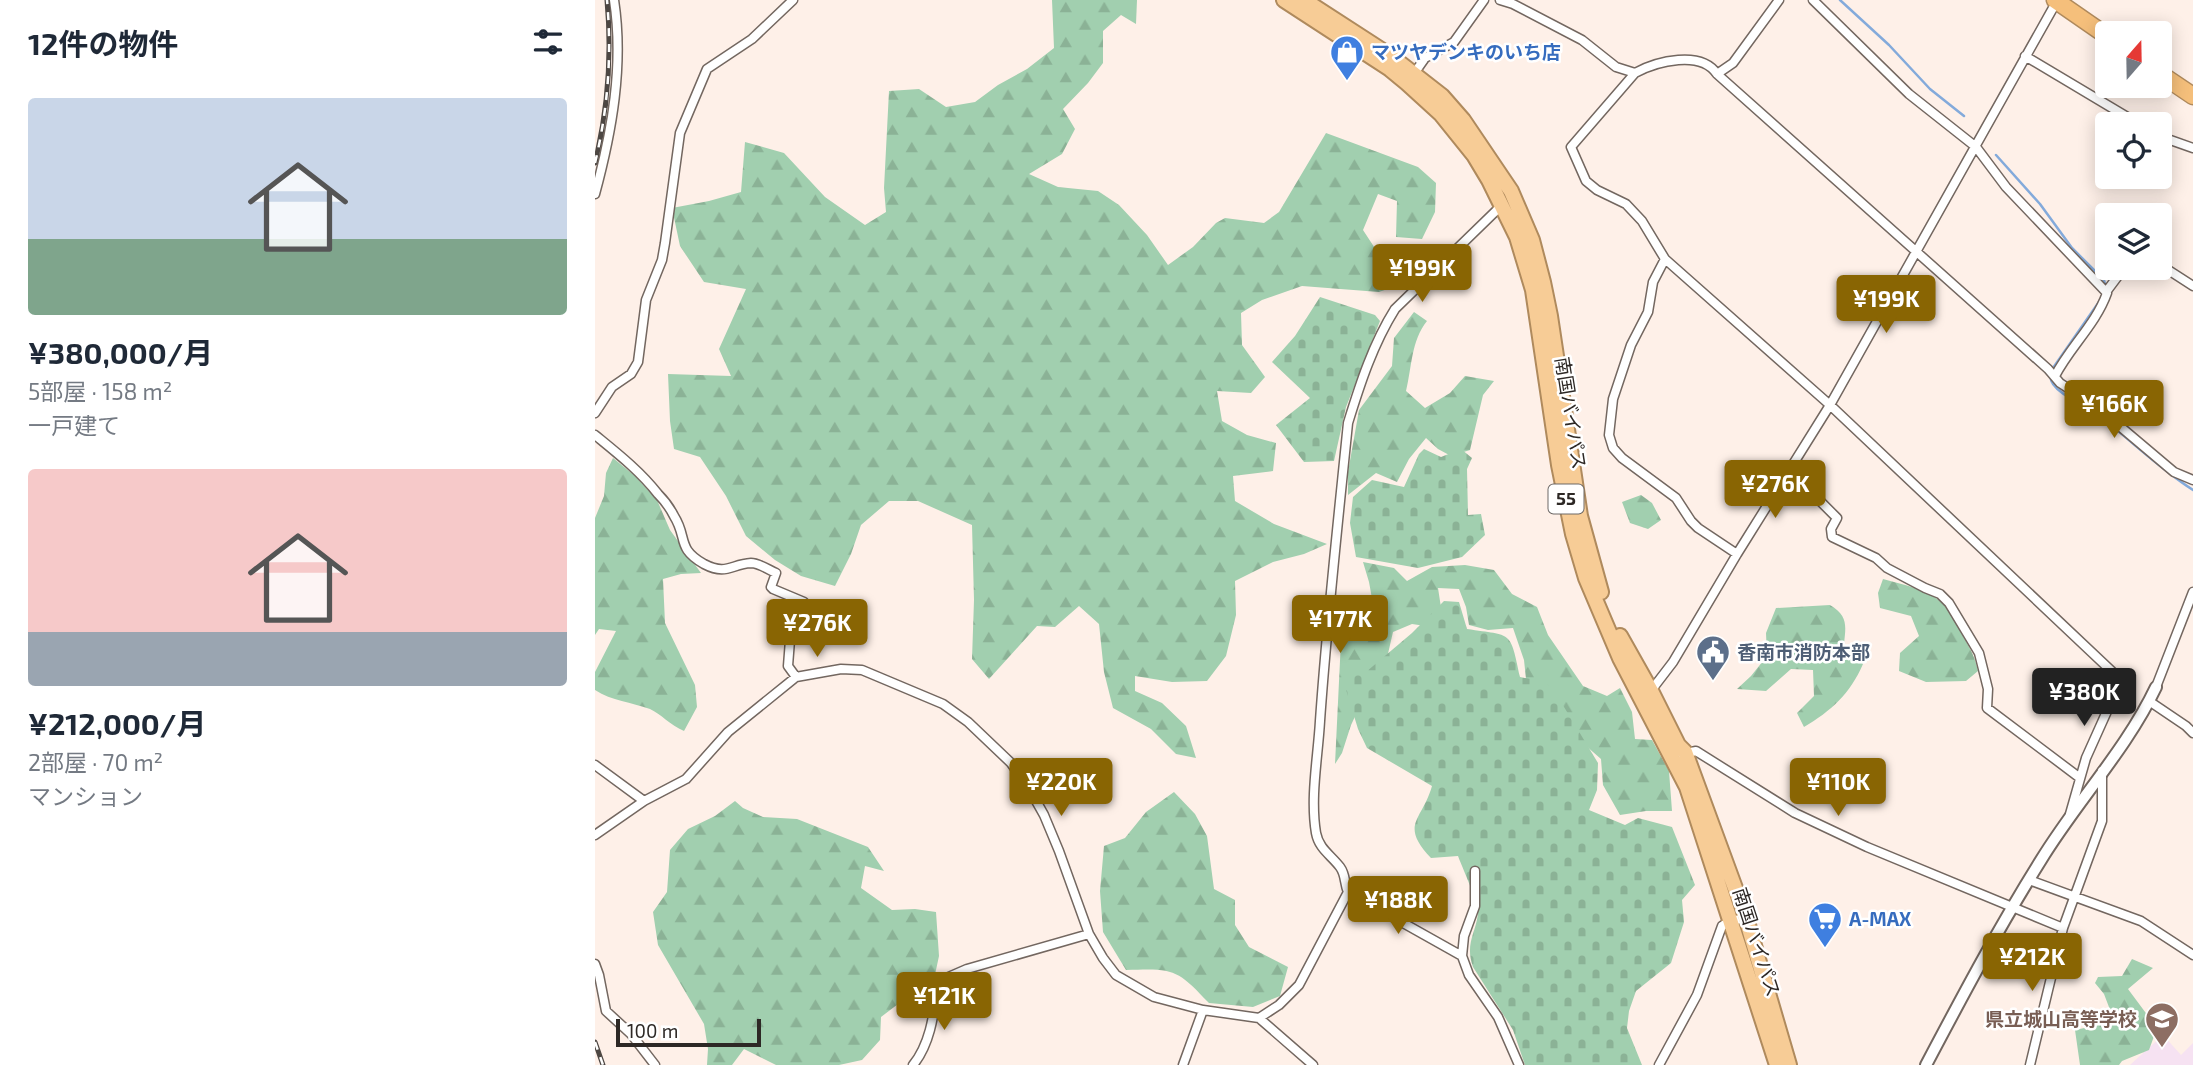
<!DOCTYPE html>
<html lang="ja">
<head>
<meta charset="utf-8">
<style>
	body { margin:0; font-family:"Exo 2","Noto Sans JP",sans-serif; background:#f6f6f7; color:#1f2937; height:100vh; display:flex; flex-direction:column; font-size:26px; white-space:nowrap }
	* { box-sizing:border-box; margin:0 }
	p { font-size:23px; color:#747a83 }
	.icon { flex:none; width:38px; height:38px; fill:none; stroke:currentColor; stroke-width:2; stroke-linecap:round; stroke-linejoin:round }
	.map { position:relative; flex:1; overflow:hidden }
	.drawer { display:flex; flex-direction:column; background:#fff; width:595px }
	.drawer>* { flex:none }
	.needle { width:46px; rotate:20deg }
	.buttons { position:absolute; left:1500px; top:21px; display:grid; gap:14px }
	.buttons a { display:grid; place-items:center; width:77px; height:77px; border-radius:7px; background:#fff; box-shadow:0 4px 18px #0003; font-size:35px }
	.scale { position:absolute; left:21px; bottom:18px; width:145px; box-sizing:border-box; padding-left:7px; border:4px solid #2d2825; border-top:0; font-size:19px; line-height:24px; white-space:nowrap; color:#2d2825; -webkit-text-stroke:5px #fff; paint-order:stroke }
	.price { position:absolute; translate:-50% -60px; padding:0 16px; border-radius:7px; background:#896503; color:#fff; font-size:23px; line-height:46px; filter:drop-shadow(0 2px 4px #0008) }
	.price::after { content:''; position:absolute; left:50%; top:42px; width:21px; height:16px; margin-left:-10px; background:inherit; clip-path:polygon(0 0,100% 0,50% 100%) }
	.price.active { background:#222; color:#fff }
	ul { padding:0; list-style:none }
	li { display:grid; align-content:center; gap:14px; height:371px; padding:0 28px }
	li span { display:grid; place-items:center; height:217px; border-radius:7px; color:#555 }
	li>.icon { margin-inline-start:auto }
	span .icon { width:126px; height:126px; fill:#fffc; stroke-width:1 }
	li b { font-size:30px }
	h2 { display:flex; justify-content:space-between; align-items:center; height:84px; padding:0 28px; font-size:30px }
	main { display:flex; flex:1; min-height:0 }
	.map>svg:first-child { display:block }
</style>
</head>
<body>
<main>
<section class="drawer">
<h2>12件の物件<svg class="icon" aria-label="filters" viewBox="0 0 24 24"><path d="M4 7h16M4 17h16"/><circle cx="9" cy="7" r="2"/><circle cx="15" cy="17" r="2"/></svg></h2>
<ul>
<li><span style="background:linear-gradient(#c9d6e8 65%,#7fa58c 0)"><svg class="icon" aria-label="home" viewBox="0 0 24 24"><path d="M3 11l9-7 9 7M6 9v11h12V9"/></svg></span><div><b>¥380,000/月</b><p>5部屋 · 158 m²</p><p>一戸建て</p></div></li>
<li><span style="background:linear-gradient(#f6c9c9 75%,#9aa5b1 0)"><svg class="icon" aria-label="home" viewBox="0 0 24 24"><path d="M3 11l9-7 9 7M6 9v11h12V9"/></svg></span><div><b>¥212,000/月</b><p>2部屋 · 70 m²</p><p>マンション</p></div></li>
</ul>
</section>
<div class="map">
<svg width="1598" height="1065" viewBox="0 0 1598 1065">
	<defs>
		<pattern id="forest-firs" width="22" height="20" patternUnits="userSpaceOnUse" patternTransform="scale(1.75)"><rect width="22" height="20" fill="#a1cfaf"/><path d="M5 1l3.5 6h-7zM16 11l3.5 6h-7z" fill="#8bb296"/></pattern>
		<pattern id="cemetery-stones" width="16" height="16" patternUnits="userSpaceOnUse" patternTransform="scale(1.75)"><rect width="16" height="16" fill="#a1cfaf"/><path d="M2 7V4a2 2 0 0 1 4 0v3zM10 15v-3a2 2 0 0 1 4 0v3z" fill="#8bb296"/></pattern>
	</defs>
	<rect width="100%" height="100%" fill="#fef0e8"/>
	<path fill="#f6e2f2" d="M1568,1035L1586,1055L1598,1043V1065H1535Z"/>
	<path fill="url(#forest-firs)" d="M457,0H542L541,24L526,15L508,31V63L493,83L468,109L480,129L467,154L434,174L463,187L503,191L524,205L552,235L573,265L598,247L621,223L630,218L669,223L684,212L731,133L823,167L841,183L840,212L827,239L801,237L802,201L783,194L768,230L804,285L784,292L707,286L667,300L646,313L647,345L670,377L656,393L622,391L627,421L652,435L681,443L678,471L638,476L640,501L679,524L732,544L709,554L678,562L640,581L641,615L631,656L612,681L577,682L540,676V691L567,703L591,726L601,758L581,754L556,729L518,708L509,672L504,624L484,606L460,627L442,626L394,679L377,659L379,600L377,525L323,501H294L266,525L256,554L240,586L206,576L180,560L151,536L131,496L105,457L79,449L75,421L73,374L136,376L124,349L151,289L109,282L85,246L77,208L114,201L146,192L150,142L189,153L230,197L270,225L291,212L289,188L294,91L324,89L351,107L380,102L403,85L432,69L459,48Z
		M819,312L832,321C816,341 817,367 811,391L830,408L855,393L870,376L899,381L888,395L875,450L856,456L843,449L831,438L814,459L802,482L781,473L753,495V472L764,410L797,366L799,338Z
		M18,458L40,476L62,500L75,530L106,573L86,574L68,579L70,623L100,685L102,707L89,731C75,725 66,714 55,709C36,702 17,701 0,690V672L21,631L4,629L0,635V518L9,496L11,473Z
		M1046,495L1057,503L1066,520L1053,529L1035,523L1027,502Z
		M768,562L799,568L812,581L837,567L870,565L899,570L917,594L942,607L953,635L988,686L1012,696L1025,688L1037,712L1040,739L1057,740L1074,771L1077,811H1051L1025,815L1008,785L1006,759L982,738L931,679L929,660L918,628L893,630L874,625L871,607L864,589L843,588L847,614L837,627L817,624L798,632L792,658L765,706L756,725L747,753L740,764L746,640L780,615L774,582Z
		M1288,579C1312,586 1340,590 1355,612C1361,619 1363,628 1368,636C1376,651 1379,654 1383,671L1371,681L1331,682L1304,671L1305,653L1324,636L1316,616L1285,608L1283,593Z
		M1235,605C1253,616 1251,625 1249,644L1268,664C1255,694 1236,711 1209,727L1202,713L1219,696L1218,670L1196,669L1171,691L1142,689L1156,676L1172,656L1171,633L1181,608Z
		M579,792L600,814L612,836L619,889L640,900V925L654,947L693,967L685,996L658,1007L614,1003C582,969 579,968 531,970L508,932L505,891L509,846L530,838L551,812Z
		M140,801L148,808L168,817L202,819L273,847L289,871L270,866L266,888L297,910L320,909L341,912L344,956L338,984L307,1001L286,1017L285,1040L267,1060L244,1065H181L149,1049L137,1065H112L113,1049L109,1024L63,945L58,912L72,892L75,850L93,829L120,816Z
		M1537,959L1558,968L1533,989L1562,1028L1554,1050L1527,1061L1524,1065H1485L1480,1030L1503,1025L1517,1015L1509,994L1500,983L1503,977L1527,976Z"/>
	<path fill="url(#cemetery-stones)" d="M725,297L780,315L785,321L751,407L739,461L709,462L681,425L715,398L677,362L700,336Z
		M829,449L846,457L866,449L877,458L872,469L873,515L886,514L890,535L867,557L823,568L761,557L755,523L758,497L777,480L809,487L824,454Z
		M849,601L864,602L872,629C918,636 915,630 925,677L951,682L966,702L1003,763L1002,790L994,810L1030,825L1043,818L1077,827L1100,885L1087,900L1089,922L1076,963L1041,991L1034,1011L1032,1028L1047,1065H930L918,1030L878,967C870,944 880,935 883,914C884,904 867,867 863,856L836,858C804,824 827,821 837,786L772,748L763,729L749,683L759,674L771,672L817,633Z"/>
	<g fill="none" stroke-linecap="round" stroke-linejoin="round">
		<path stroke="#83aadb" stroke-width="2.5" d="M1245,0L1294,45L1335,89L1369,116
			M1401,155L1445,204L1477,248L1509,280L1510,284
			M1506,299L1458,368C1456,374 1454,379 1458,384C1467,397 1487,402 1499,412C1533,437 1562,467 1598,490"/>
		<g stroke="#736760" stroke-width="11">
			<path id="minor" d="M905,0L918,4L987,40L1021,67L1040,73
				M1218,0L1314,94L1381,147L1411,187L1512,293C1501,324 1475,347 1460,376
				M1430,56L1544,124
				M1122,74L1138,63L1184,0
				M818,75L830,58L859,42L889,0
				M1564,136L1598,148
				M0,194C17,131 29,65 19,0
				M1070,259L1058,282L1053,312L1036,345L1018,399L1014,435L1018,448L1027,458L1081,498L1096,521L1103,528L1142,554
				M1564,264L1598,286
				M1511,292L1529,268
				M0,413L17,387L36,374L43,362L51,300L67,260L70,243L85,133L112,69L157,39L198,0
				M0,435C22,453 45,471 63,494C69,500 75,508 79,516C93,538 81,548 109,564C132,576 136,564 156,563C164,563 174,570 181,573L176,587L178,589L209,602L212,607L188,632L195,640L193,666L201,677
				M1195,471L1242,518L1236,529L1237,537L1281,558L1292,568L1330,588L1345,594L1354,603L1384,653L1393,689L1392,708L1485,778
				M1561,687L1598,592
				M1055,692L1078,662L1142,554L1235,405L1458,8
				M1554,701L1591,726L1598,733
				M1087,754L1101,751L1200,813L1272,847L1468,928
				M0,765L49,801
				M1475,814L1491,758L1526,680L1235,405L1070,259L1047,221L1031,204L1002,190L991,181L976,147L1040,73C1062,61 1106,50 1122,74L1453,369L1465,383L1502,407L1579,472L1598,480
				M0,835L49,801L91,779L133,732L201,677L246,669L267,670L348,704L373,722L416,763L435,790L449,815L464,851L494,934L508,958L521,975L559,997L608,1010L664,1018L718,1065
				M880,871V906L869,936L867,956L874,975L903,1017L924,1065
				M1434,880L1546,921L1598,955
				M753,892L867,956
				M0,964L4,975L11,1011L36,1034L60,1065
				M664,1018L684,1005L704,985L753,892C749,883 751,875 745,867C736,855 724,849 721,833C715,797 723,757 725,721C732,621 743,522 753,423C765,384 778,344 800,309L907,205
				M318,1065C336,1043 339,1012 343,984L349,979L372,969L494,934
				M588,1065L608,1010
				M1064,1065L1102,995L1127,926L1135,921L1151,918
				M1435,1065L1468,928L1507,821V771"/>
		</g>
		<g stroke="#736760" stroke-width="14">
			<path id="tertiary" d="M1331,1065C1368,995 1404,927 1446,860C1482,801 1531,750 1561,687"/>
		</g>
		<g stroke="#af8a5d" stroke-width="18">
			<path id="trunk" d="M689,0L795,69L812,83L846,114L879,155L894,180L922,237L938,290L964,465L978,534L991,578L1025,658L1092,787L1182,1065
				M709,0L797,57L847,96L868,120L916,191L937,240L948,282L955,316L985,516L1006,592
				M1025,636L1056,691L1083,745L1090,752L1151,918L1194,1065"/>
		</g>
		<g stroke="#af8a5d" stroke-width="19">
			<path id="motorway" d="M1460,0L1512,36
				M1564,73L1598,96"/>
		</g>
		<use href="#minor" stroke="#fff" stroke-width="8"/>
		<use href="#tertiary" stroke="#fff" stroke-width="10"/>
		<use href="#trunk" stroke="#f7cc96" stroke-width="14"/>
		<use href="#motorway" stroke="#f5bf7b" stroke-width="16"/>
		<g stroke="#4d4743" stroke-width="5">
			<path id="rail" d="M0,163C13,109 17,55 12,0
				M0,1042L8,1065"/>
		</g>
		<use href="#rail" stroke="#fff" stroke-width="2.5" stroke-dasharray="8" stroke-linecap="butt"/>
	</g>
	<defs>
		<g id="shop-pin" transform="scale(1.75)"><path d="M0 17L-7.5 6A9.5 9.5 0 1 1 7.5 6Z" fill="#3f7fe0" stroke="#fff"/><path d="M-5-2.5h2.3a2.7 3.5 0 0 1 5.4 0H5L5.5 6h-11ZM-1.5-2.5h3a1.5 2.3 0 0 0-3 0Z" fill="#fff"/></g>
		<g id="civic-pin" transform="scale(1.75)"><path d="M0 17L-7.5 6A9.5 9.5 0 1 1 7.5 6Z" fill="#5c6f8a" stroke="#fff"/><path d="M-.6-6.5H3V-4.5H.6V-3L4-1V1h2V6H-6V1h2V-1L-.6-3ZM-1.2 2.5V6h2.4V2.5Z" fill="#fff"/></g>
		<g id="supermarket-pin" transform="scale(1.75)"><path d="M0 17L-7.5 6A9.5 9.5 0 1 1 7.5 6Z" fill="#3f7fe0" stroke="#fff"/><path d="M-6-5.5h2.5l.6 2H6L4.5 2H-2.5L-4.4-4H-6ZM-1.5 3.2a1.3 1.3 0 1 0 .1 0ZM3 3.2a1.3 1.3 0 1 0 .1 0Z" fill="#fff"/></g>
		<g id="school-pin" transform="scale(1.75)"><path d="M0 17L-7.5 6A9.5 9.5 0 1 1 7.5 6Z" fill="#8d6e63" stroke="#fff"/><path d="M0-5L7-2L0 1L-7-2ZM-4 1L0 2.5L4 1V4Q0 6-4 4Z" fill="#fff"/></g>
	</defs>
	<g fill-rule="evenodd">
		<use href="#shop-pin" x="752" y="52"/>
		<use href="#civic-pin" x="1118" y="652"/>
		<use href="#supermarket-pin" x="1230" y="919"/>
		<use href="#school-pin" x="1567" y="1019"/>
	</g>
	<g text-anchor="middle" stroke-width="5" stroke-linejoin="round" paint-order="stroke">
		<rect fill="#fff" stroke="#6c6866" stroke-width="2" x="953.5" y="484.5" width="35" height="29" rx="5"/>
		<g font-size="18" font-weight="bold" fill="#2d2825">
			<text x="971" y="505">55</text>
		</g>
		<g font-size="19" font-weight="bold" fill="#366cbe" stroke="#fff" text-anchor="start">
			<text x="776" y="59">マツヤデンキのいち店</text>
			<text x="1254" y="926">A-MAX</text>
		</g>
		<g font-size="19" fill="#2d2825" stroke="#fff">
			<text transform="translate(976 413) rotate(81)" y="7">南国バイパス</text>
			<text transform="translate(1162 942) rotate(72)" y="7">南国バイパス</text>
		</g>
		<g font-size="19" font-weight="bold" fill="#4e5e75" stroke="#fff" text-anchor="start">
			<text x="1142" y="659">香南市消防本部</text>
		</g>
		<g font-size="19" font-weight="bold" fill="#785e54" stroke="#fff" text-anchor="end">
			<text x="1542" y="1026">県立城山高等学校</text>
		</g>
	</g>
</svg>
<div class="buttons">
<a><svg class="needle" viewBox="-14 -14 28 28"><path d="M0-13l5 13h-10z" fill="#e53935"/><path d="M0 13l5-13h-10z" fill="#747a83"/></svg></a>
<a><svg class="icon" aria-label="locate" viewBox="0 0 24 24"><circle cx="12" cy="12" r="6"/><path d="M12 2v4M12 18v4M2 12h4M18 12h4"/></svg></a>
<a><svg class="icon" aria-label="layers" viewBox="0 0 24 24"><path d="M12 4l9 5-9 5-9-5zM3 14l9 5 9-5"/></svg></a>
</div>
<div class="scale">100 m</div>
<b class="price" style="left:827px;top:304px">¥199K</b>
<b class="price" style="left:1291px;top:335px">¥199K</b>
<b class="price" style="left:1519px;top:440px">¥166K</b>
<b class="price" style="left:1180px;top:520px">¥276K</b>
<b class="price" style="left:745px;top:655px">¥177K</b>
<b class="price" style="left:222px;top:659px">¥276K</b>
<b class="price active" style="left:1489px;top:728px">¥380K</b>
<b class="price" style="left:466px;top:818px">¥220K</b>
<b class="price" style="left:1243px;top:818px">¥110K</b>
<b class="price" style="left:803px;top:936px">¥188K</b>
<b class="price" style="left:1437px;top:993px">¥212K</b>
<b class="price" style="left:349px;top:1032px">¥121K</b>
</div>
</main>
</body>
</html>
